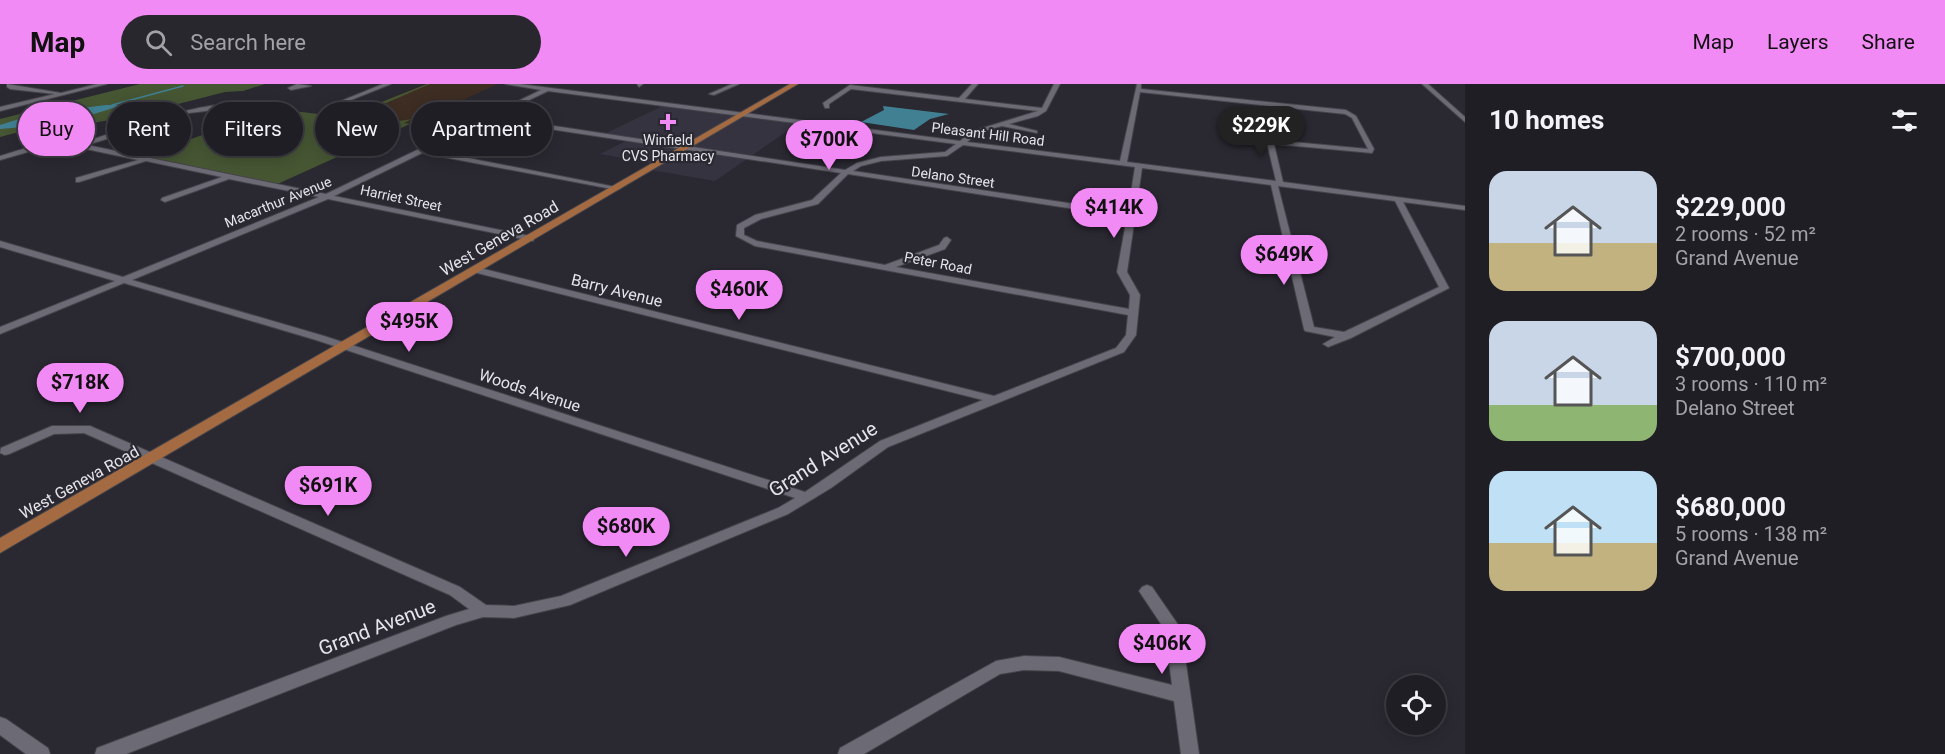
<!DOCTYPE html>
<html lang="en">
<head>
<meta charset="utf-8">
<style>
	body { margin:0; font-family:Roboto,sans-serif; background:#28272d; color:#f1f3f6; height:100vh; display:flex; flex-direction:column; font-size:22px; white-space:nowrap }
	* { box-sizing:border-box; margin:0 }
	p { font-size:20px; color:#a2a2a7 }
	.icon { flex:none; width:33px; height:33px; fill:none; stroke:currentColor; stroke-width:2; stroke-linecap:round; stroke-linejoin:round }
	.map { position:relative; flex:1; overflow:hidden }
	.drawer { display:flex; flex-direction:column; background:#201e25; width:480px }
	.drawer>* { flex:none }
	.top-card { position:absolute; left:18px; top:18px; width:570px; height:54px; display:flex; gap:12px }
	.controls { position:absolute; left:1386px; top:591px; display:grid; gap:12px }
	.controls a { display:grid; place-items:center; width:60px; height:60px; border-radius:50%; background:#201e25; box-shadow:0 3px 15px #0003,0 0 0 2px #3d3c42; font-size:30px }
	.price { position:absolute; translate:-50% -51px; padding:0 14px; border-radius:21px; background:#f18af4; color:#111; font-size:20px; line-height:39px; filter:drop-shadow(0 2px 3px #0008) }
	.price::after { content:''; position:absolute; left:50%; top:36px; width:18px; height:14px; margin-left:-9px; background:inherit; clip-path:polygon(0 0,100% 0,50% 100%) }
	.price.selected { background:#222; color:#fff }
	ul { padding:0; list-style:none }
	li { display:flex; align-items:center; gap:18px; height:150px; padding:0 24px }
	li span { display:grid; place-items:center; flex:none; width:168px; height:120px; border-radius:18px; color:#555 }
	li>.icon { margin-inline-start:auto }
	span .icon { width:72px; height:72px; fill:#fffc; stroke-width:1 }
	li b { font-size:26px }
	h2 { display:flex; justify-content:space-between; align-items:center; height:72px; padding:0 24px; font-size:26px }
	.tag { padding:0 21px; border-radius:27px; background:#201e25; box-shadow:0 3px 15px #0003,0 0 0 2px #3d3c42; font-size:21px; line-height:54px }
	.tag.selected { background:#f18af4; color:#111 }
	header { display:flex; align-items:center; gap:36px; box-sizing:border-box; height:84px; padding:0 30px; background:#f18af4; color:#111 }
	header strong { font-size:28px }
	nav { display:flex; gap:33px; margin-inline-start:auto; font-size:21px }
	.search { width:420px; height:54px; background:#28272d; display:flex; align-items:center; gap:15px; box-sizing:border-box; padding:0 21px; border-radius:33px; color:#a2a2a7; font-size:22px }
	main { display:flex; flex:1; min-height:0 }
	.map>svg:first-child { display:block }
</style>
</head>
<body>
<header>
<strong>Map</strong>
<div class="search"><svg class="icon" aria-label="search" viewBox="0 0 24 24"><circle cx="10" cy="10" r="6"/><path d="M15 15l6 6"/></svg>Search here</div>
<nav><a>Map</a><a>Layers</a><a>Share</a></nav>
</header>
<main>
<div class="map">
<svg width="1465" height="670" viewBox="0 0 1465 670">
	<rect width="100%" height="100%" fill="#2a2831"/>
	<path fill="#363340" d="M665,21L740,31L656,80L600,70L628,56L602,51Z
		M744,31L799,39L715,97L651,86Z"/>
	<path fill="#3d2d22" d="M426,0H498L410,40L344,33Z"/>
	<path fill="#465633" d="M140,0H265L243,7L225,8L123,34L98,38L42,54L15,49L0,53V35Z
		M427,0H430L354,33L393,38L412,35L404,39L410,40L273,102L140,73L276,25L344,33Z"/>
	<path fill="#418093" d="M106,21H119C94,34 29,43 0,45V41L35,30Z
		M883,22L949,30L930,35L914,46L861,38L884,26Z"/>
	<g fill="none" stroke-linecap="round" stroke-linejoin="round">
		<path stroke="#418093" stroke-width="1.5" d="M112,21L183,2"/>
		<g stroke="#45444a" stroke-width="2">
			<path id="minor" d="M7,0L61,9L97,0H107L0,27V23L55,10L10,5L7,3Z
				M297,0L311,2L291,6L288,4Z
				M383,0H391L346,18L341,17Z
				M505,0H520L960,57L973,47L1038,27L851,5L829,20V24H825L823,19L850,1L959,14L972,0H978L965,15L1042,24L1054,0H1060L1046,27L1038,32L1009,40L1037,47V49L1002,42L977,49L967,58L1120,77L1137,0H1141V5L1346,26L1356,32L1374,65L1372,69L1274,60L1283,98L1465,122V126L1403,118L1449,204L1351,254L1328,263L1323,260L1335,253L1305,247L1304,245L1271,101L1142,84L1127,188L1140,211L1136,251L1124,268L888,363L831,404L788,430L570,521L514,534L483,533L456,541L126,670H95L97,664L446,532L469,525L450,511L84,349L54,350L9,370L5,371L0,369L1,364L52,342H90L460,503L486,521L514,522L561,512L778,424L795,414L316,256L124,199L0,250V243L115,197L0,163V157L123,193L319,113L229,95L165,118L161,116L162,114L222,93L146,77L79,98H76V94L138,76L67,61L42,64L0,76V72C26,64 52,54 79,60C113,49 220,9 249,23L226,27L223,25L189,29L127,48L162,50L163,51L160,53L128,52L126,49L87,61L326,110L541,6ZM548,7L956,60L945,68L881,73L857,79L845,86L494,33ZM1140,8L1345,30L1352,34L1368,65L1271,56L1243,43L1241,46L1267,59L1276,97L1127,78ZM489,36L841,89L812,116L755,131L737,141L736,152L755,162L1128,231L1126,251L1116,264L994,312L476,183L472,186L473,188L983,316L880,357L805,408L324,252L132,196L328,115L533,157L534,155L530,152L334,112L422,69L617,106L621,104L427,66ZM963,61L1135,83L1128,128L853,87L861,82L881,77L947,72ZM848,90L1127,133L1117,188L1130,211L1129,225L896,183L945,165L951,156L947,153L944,154L939,161L885,181L757,157L744,151V144L761,135L818,120ZM1278,102L1395,117L1439,203L1344,248L1314,243Z
				M637,0H643L639,3Z
				M732,0H739L714,11L709,10Z
				M1422,0H1428L1465,33V38Z
				M1147,501L1152,503L1181,545L1199,670H1181L1174,617L1059,587L1024,586L1000,590L864,670H838L840,664L996,577L1024,572L1059,573L1172,601L1165,546L1139,507L1142,503Z
				M0,633L6,635L48,664L50,670H26L0,651Z"/>
		</g>
		<g stroke="#45444a" stroke-width="2">
			<path id="major" d="M790,0H798L0,469V454Z"/>
		</g>
		<use href="#minor" fill="#6c6a74" fill-rule="evenodd"/>
		<use href="#major" fill="#a46b42" fill-rule="evenodd"/>
	</g>
	<path fill="#f18af4" stroke="#2a2831" stroke-width="2" d="M665 29h6v6h6v6h-6v6h-6v-6h-6v-6h6z"/>
	<g text-anchor="middle" stroke-width="4.5" stroke-linejoin="round" paint-order="stroke">
		<g font-size="14" fill="#e5e4ea" stroke="#2a2831">
			<text transform="translate(988 50) rotate(7)" y="5">Pleasant Hill Road</text>
			<text transform="translate(953 93) rotate(8)" y="5">Delano Street</text>
			<text transform="translate(401 114) rotate(12)" y="5">Harriet Street</text>
			<text transform="translate(278 118) rotate(-22)" y="5">Macarthur Avenue</text>
			<text transform="translate(938 179) rotate(11)" y="5">Peter Road</text>
		</g>
		<g font-size="14" fill="#e5e4ea" stroke="#2a2831">
			<text x="668" y="61">Winfield<tspan x="668" dy="16">CVS Pharmacy</tspan></text>
		</g>
		<g font-size="16" fill="#e5e4ea" stroke="#2a2831">
			<text transform="translate(499 154) rotate(-30)" y="6">West Geneva Road</text>
			<text transform="translate(617 206) rotate(14)" y="6">Barry Avenue</text>
			<text transform="translate(530 306) rotate(18)" y="6">Woods Avenue</text>
			<text transform="translate(79 398) rotate(-29)" y="6">West Geneva Road</text>
		</g>
		<g font-size="20" fill="#e5e4ea" stroke="#2a2831">
			<text transform="translate(823 375) rotate(-32)" y="7">Grand Avenue</text>
			<text transform="translate(377 543) rotate(-21)" y="7">Grand Avenue</text>
		</g>
	</g>
</svg>
<div class="controls">
<a><svg class="icon" aria-label="locate" viewBox="0 0 24 24"><circle cx="12" cy="12" r="6"/><path d="M12 2v4M12 18v4M2 12h4M18 12h4"/></svg></a>
</div>
<b class="price selected" style="left:1261px;top:73px">$229K</b>
<b class="price" style="left:829px;top:87px">$700K</b>
<b class="price" style="left:1114px;top:155px">$414K</b>
<b class="price" style="left:1284px;top:202px">$649K</b>
<b class="price" style="left:739px;top:237px">$460K</b>
<b class="price" style="left:409px;top:269px">$495K</b>
<b class="price" style="left:80px;top:330px">$718K</b>
<b class="price" style="left:328px;top:433px">$691K</b>
<b class="price" style="left:626px;top:474px">$680K</b>
<b class="price" style="left:1162px;top:591px">$406K</b>
<div class="top-card">
<a class="tag selected">Buy</a>
<a class="tag">Rent</a>
<a class="tag">Filters</a>
<a class="tag">New</a>
<a class="tag">Apartment</a>
</div>
</div>
<section class="drawer">
<h2>10 homes<svg class="icon" aria-label="filters" viewBox="0 0 24 24"><path d="M4 7h16M4 17h16"/><circle cx="9" cy="7" r="2"/><circle cx="15" cy="17" r="2"/></svg></h2>
<ul>
<li><span style="background:linear-gradient(#c9d6e8 60%,#c2b280 0)"><svg class="icon" aria-label="home" viewBox="0 0 24 24"><path d="M3 11l9-7 9 7M6 9v11h12V9"/></svg></span><div><b>$229,000</b><p>2 rooms · 52 m²</p><p>Grand Avenue</p></div></li>
<li><span style="background:linear-gradient(#c9d6e8 70%,#8fb573 0)"><svg class="icon" aria-label="home" viewBox="0 0 24 24"><path d="M3 11l9-7 9 7M6 9v11h12V9"/></svg></span><div><b>$700,000</b><p>3 rooms · 110 m²</p><p>Delano Street</p></div></li>
<li><span style="background:linear-gradient(#bfe0f5 60%,#c2b280 0)"><svg class="icon" aria-label="home" viewBox="0 0 24 24"><path d="M3 11l9-7 9 7M6 9v11h12V9"/></svg></span><div><b>$680,000</b><p>5 rooms · 138 m²</p><p>Grand Avenue</p></div></li>
</ul>
</section>
</main>
</body>
</html>
